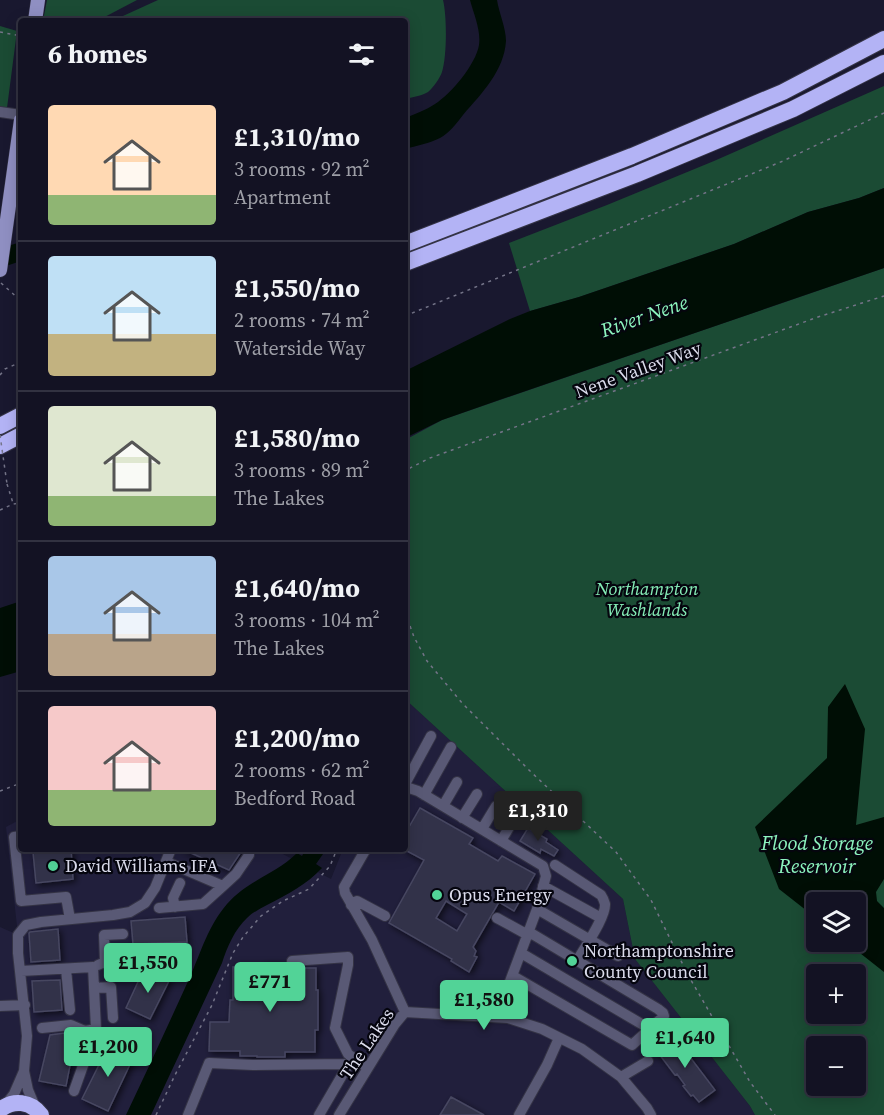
<!DOCTYPE html>
<html lang="en">
<head>
<meta charset="utf-8">
<style>
	body { margin:0; font-family:"Source Serif 4",serif; background:#202030; color:#f1f3f6; height:100vh; display:flex; flex-direction:column; font-size:22px; white-space:nowrap }
	* { box-sizing:border-box; margin:0 }
	p { font-size:20px; color:#9d9ea6 }
	.icon { flex:none; width:33px; height:33px; fill:none; stroke:currentColor; stroke-width:2; stroke-linecap:round; stroke-linejoin:round }
	.map { position:relative; flex:1; overflow:hidden }
	.drawer { position:absolute; left:18px; top:18px; width:390px; height:834px; display:flex; flex-direction:column; background:#131223; border-radius:6px; box-shadow:0 3px 15px #0003,0 0 0 2px #323241 }
	.drawer>* { flex:none }
	.buttons { position:absolute; left:806px; top:892px; display:grid; gap:12px }
	.buttons a { display:grid; place-items:center; width:60px; height:60px; border-radius:6px; background:#131223; box-shadow:0 3px 15px #0003,0 0 0 2px #323241; font-size:30px }
	.price { position:absolute; translate:-50% -51px; padding:0 14px; border-radius:6px; background:#52d397; color:#111; font-size:20px; line-height:39px; filter:drop-shadow(0 2px 3px #0008) }
	.price::after { content:''; position:absolute; left:50%; top:36px; width:18px; height:14px; margin-left:-9px; background:inherit; clip-path:polygon(0 0,100% 0,50% 100%) }
	.price.on { background:#222; color:#fff }
	ul { padding:0; list-style:none }
	li { display:flex; align-items:center; gap:18px; height:150px; padding:0 30px }
	li+li { border-top:2px solid #323241 }
	li span { display:grid; place-items:center; flex:none; width:168px; height:120px; border-radius:6px; color:#555 }
	li>.icon { margin-inline-start:auto }
	span .icon { width:72px; height:72px; fill:#fffc; stroke-width:1 }
	li b { font-size:26px }
	h2 { display:flex; justify-content:space-between; align-items:center; height:72px; padding:0 30px; font-size:26px }
	.map>svg:first-child { display:block }
</style>
</head>
<body>
<div class="map">
<svg width="884" height="1115" viewBox="0 0 884 1115">
	<defs>
		<filter id="shadow"><feDropShadow dx="2.5" dy="2.5" stdDeviation="3" flood-color="#0009"/></filter>
	</defs>
	<rect width="100%" height="100%" fill="#19182f"/>
	<path fill="#211f3c" d="M405,699L623,899L635,959L750,1106L755,1115H0V927L18,935L6,827L21,819V849H273L331,879L343,849H405Z"/>
	<path fill="#1b4b34" fill-rule="evenodd" d="M47,0H137L97,21H43Z
		M158,0H443C447,16 447,56 442,72C440,78 433,88 428,92C422,96 412,97 405,99V21H112Z
		M0,26L17,31L7,108H0Z
		M884,86V188L859,198L808,212L734,244L579,297L530,311L509,243L607,205L714,161Z
		M884,268V1115H755L750,1106L635,959L623,899L405,699V440L442,420ZM816,903H855V942H816ZM816,975H855V1014H816ZM816,1047H855V1086H816Z"/>
	<path fill="#000e05" d="M470,0H497C499,13 506,28 506,41C504,71 482,93 463,115C457,123 449,133 440,138C430,143 416,146 405,149V118C415,114 426,110 435,104C451,94 476,64 479,45C481,30 474,15 470,0Z
		M884,188V268L499,400L442,420L405,438V371L510,319L530,311L579,297L734,244L808,212L859,198Z
		M18,243H21V261L0,268V248Z
		M21,601V671L0,677V608Z
		M845,684L865,729L856,825L884,817V879L876,892L877,901L884,908V972L846,942H855V903H816V918L779,889L755,827L827,758L828,707Z
		M306,849H322L323,854L316,864L322,868C306,885 288,894 267,905C260,909 253,912 247,918C235,929 227,947 222,963L151,1115H126C148,1069 169,1023 190,977C201,952 208,926 227,904C248,880 276,874 297,853L302,856Z"/>
	<path fill="#303049" stroke="#474761" stroke-width="1.5" fill-rule="evenodd" filter="url(#shadow)" d="M420,808L473,838L469,844L498,861L502,856L535,874L514,911L499,902L473,947L476,951L474,956L477,957L469,972L451,961L452,959L389,923L424,860L405,850V834ZM446,901L467,914L457,931L436,918Z
		M528,828L547,839L546,842L558,850L554,856L541,849L540,853L520,841Z
		M71,849L73,879L36,883L33,852Z
		M182,849H243L229,870Z
		M185,917L187,942L133,944L131,921Z
		M58,929L60,960L31,962L29,933L30,932Z
		M263,963H281V968H316V990H318V1030H315V1052H285V1057H257V1056H240V1051H209L210,1022H229L230,1000H233V967H263Z
		M144,969L170,979L150,1019L126,1008Z
		M60,980L62,1010L34,1012L32,981Z
		M65,1033L76,1035L66,1086L39,1081L50,1035Z
		M674,1036L715,1090L699,1102L693,1095L691,1096L683,1086L685,1085L677,1074L675,1075L656,1050Z
		M109,1045L134,1056L108,1111L82,1099Z
		M451,1097L484,1115H440Z"/>
	<g fill="none" stroke-linecap="round" stroke-linejoin="round">
		<g stroke="#343345" stroke-width="12">
			<path id="minor" d="M0,112L21,115
				M405,784L431,736
				M405,789L409,788L418,791L543,866L546,876L537,909L509,984L500,1017
				M424,795L451,747
				M443,806L457,782
				M462,818L477,794
				M482,829L496,806
				M21,836L14,837L21,901L66,897L70,919
				M501,841L517,814
				M366,849L344,887L345,893L372,940L405,1012
				M167,862L223,886L236,874L249,855
				M555,865L601,895C603,898 604,900 605,904C606,917 584,948 577,961
				M543,886L601,918
				M351,905L357,901L385,916
				M175,907L173,898L180,883
				M159,908L203,904L223,886
				M537,909L618,956
				M497,918L528,935
				M521,953L650,1029
				M292,961L348,957V965L335,1028L348,1054L368,1068
				M105,962L151,954H176
				M98,965L105,962L104,935L123,934
				M66,969L70,1010
				M21,971L93,967L96,1029L85,1031L71,1025L42,1028
				M513,976L632,1045L664,1016L663,1013L658,1009L529,932
				M94,988L111,987L113,1018
				M0,1006L25,1005
				M621,1077L648,1061
				M74,1091L96,1029
				M4,1107L14,1094L24,1071
				M36,1109L28,1090L24,1071L27,1036L18,953V935L26,925L41,922L113,915L130,912L145,903L155,888L171,849
				M188,1115L209,1063L253,1065L348,1064
				M319,1115L351,1060
				M339,1115L395,1024L405,1012L508,1018L542,1029L582,1049L621,1077L647,1108L651,1115
				M519,1115L547,1065L559,1038"/>
		</g>
		<g stroke="#343345" stroke-width="15">
			<path id="major" d="M35,21L38,0
				M0,270L21,120"/>
		</g>
		<g stroke="#343345" stroke-width="18">
			<path id="highway" d="M405,244L632,156L783,92L884,39
				M405,263L637,174L793,109L884,63
				M0,426L21,415
				M0,446L21,435
				M0,1110C13,1099 31,1101 41,1115"/>
		</g>
		<path stroke="#747488" stroke-width="1.5" stroke-dasharray="3 4.5" stroke-linecap="butt" d="M0,32L21,36
			M1,283L21,301
			M405,316L783,161L884,113
			M0,375L5,369L21,362
			M405,474L408,469L430,458L818,317L884,296
			M7,484L13,503
			M0,510L13,504L21,503
			M405,612L414,637L427,661L462,703L531,772L616,852L651,900L688,975L750,1082L775,1115
			M0,791L21,783
			M156,1115L175,1075L212,1005L233,953L243,937L261,916L283,901L309,889L330,866L337,849"/>
		<use href="#minor" stroke="#595975" stroke-width="10"/>
		<use href="#major" stroke="#8f8fc2" stroke-width="14"/>
		<use href="#highway" stroke="#b3b3f5" stroke-width="16"/>
		<path stroke="#747488" stroke-width="1.5" stroke-dasharray="3 4.5" stroke-linecap="butt" d="M0,435L7,484"/>
	</g>
	<g fill="#52d397" stroke="#05050e" stroke-width="2">
		<circle cx="53" cy="866" r="6"/>
		<circle cx="437" cy="895" r="6"/>
		<circle cx="572" cy="961" r="6"/>
	</g>
	<g text-anchor="middle" stroke-width="4.5" stroke-linejoin="round" paint-order="stroke">
		<g font-size="18" fill="#dbdcec" stroke="#05050e">
			<text transform="translate(638 370) rotate(-20)" y="6">Nene Valley Way</text>
			<text transform="translate(367 1044) rotate(-56)" y="6">The Lakes</text>
		</g>
		<g font-size="18" font-style="italic" fill="#85edb7" stroke="#05050e">
			<text x="647" y="595">Northampton<tspan x="647" dy="21">Washlands</tspan></text>
		</g>
		<g font-size="18" fill="#dbdcec" stroke="#05050e" text-anchor="start">
			<text x="65" y="872">David Williams IFA</text>
			<text x="449" y="901">Opus Energy</text>
			<text x="584" y="957">Northamptonshire<tspan x="584" dy="21">County Council</tspan></text>
		</g>
		<g font-size="20" font-style="italic" fill="#8df5bf" stroke="#05050e">
			<text transform="translate(644 316) rotate(-19)" y="7">River Nene</text>
			<text x="817" y="850">Flood Storage<tspan x="817" dy="23">Reservoir</tspan></text>
		</g>
	</g>
</svg>
<div class="buttons">
<a><svg class="icon" aria-label="layers" viewBox="0 0 24 24"><path d="M12 4l9 5-9 5-9-5zM3 14l9 5 9-5"/></svg></a>
<a>+</a>
<a>−</a>
</div>
<b class="price on" style="left:538px;top:842px">£1,310</b>
<b class="price" style="left:148px;top:994px">£1,550</b>
<b class="price" style="left:270px;top:1013px">£771</b>
<b class="price" style="left:484px;top:1031px">£1,580</b>
<b class="price" style="left:685px;top:1069px">£1,640</b>
<b class="price" style="left:108px;top:1078px">£1,200</b>
<section class="drawer">
<h2>6 homes<svg class="icon" aria-label="filters" viewBox="0 0 24 24"><path d="M4 7h16M4 17h16"/><circle cx="9" cy="7" r="2"/><circle cx="15" cy="17" r="2"/></svg></h2>
<ul>
<li><span style="background:linear-gradient(#ffd9b3 75%,#8fb573 0)"><svg class="icon" aria-label="home" viewBox="0 0 24 24"><path d="M3 11l9-7 9 7M6 9v11h12V9"/></svg></span><div><b>£1,310/mo</b><p>3 rooms · 92 m²</p><p>Apartment</p></div></li>
<li><span style="background:linear-gradient(#bfe0f5 65%,#c2b280 0)"><svg class="icon" aria-label="home" viewBox="0 0 24 24"><path d="M3 11l9-7 9 7M6 9v11h12V9"/></svg></span><div><b>£1,550/mo</b><p>2 rooms · 74 m²</p><p>Waterside Way</p></div></li>
<li><span style="background:linear-gradient(#dfe7d0 75%,#8fb573 0)"><svg class="icon" aria-label="home" viewBox="0 0 24 24"><path d="M3 11l9-7 9 7M6 9v11h12V9"/></svg></span><div><b>£1,580/mo</b><p>3 rooms · 89 m²</p><p>The Lakes</p></div></li>
<li><span style="background:linear-gradient(#a9c7e8 65%,#b9a48a 0)"><svg class="icon" aria-label="home" viewBox="0 0 24 24"><path d="M3 11l9-7 9 7M6 9v11h12V9"/></svg></span><div><b>£1,640/mo</b><p>3 rooms · 104 m²</p><p>The Lakes</p></div></li>
<li><span style="background:linear-gradient(#f6c9c9 70%,#8fb573 0)"><svg class="icon" aria-label="home" viewBox="0 0 24 24"><path d="M3 11l9-7 9 7M6 9v11h12V9"/></svg></span><div><b>£1,200/mo</b><p>2 rooms · 62 m²</p><p>Bedford Road</p></div></li>
</ul>
</section>
</div>
</body>
</html>
